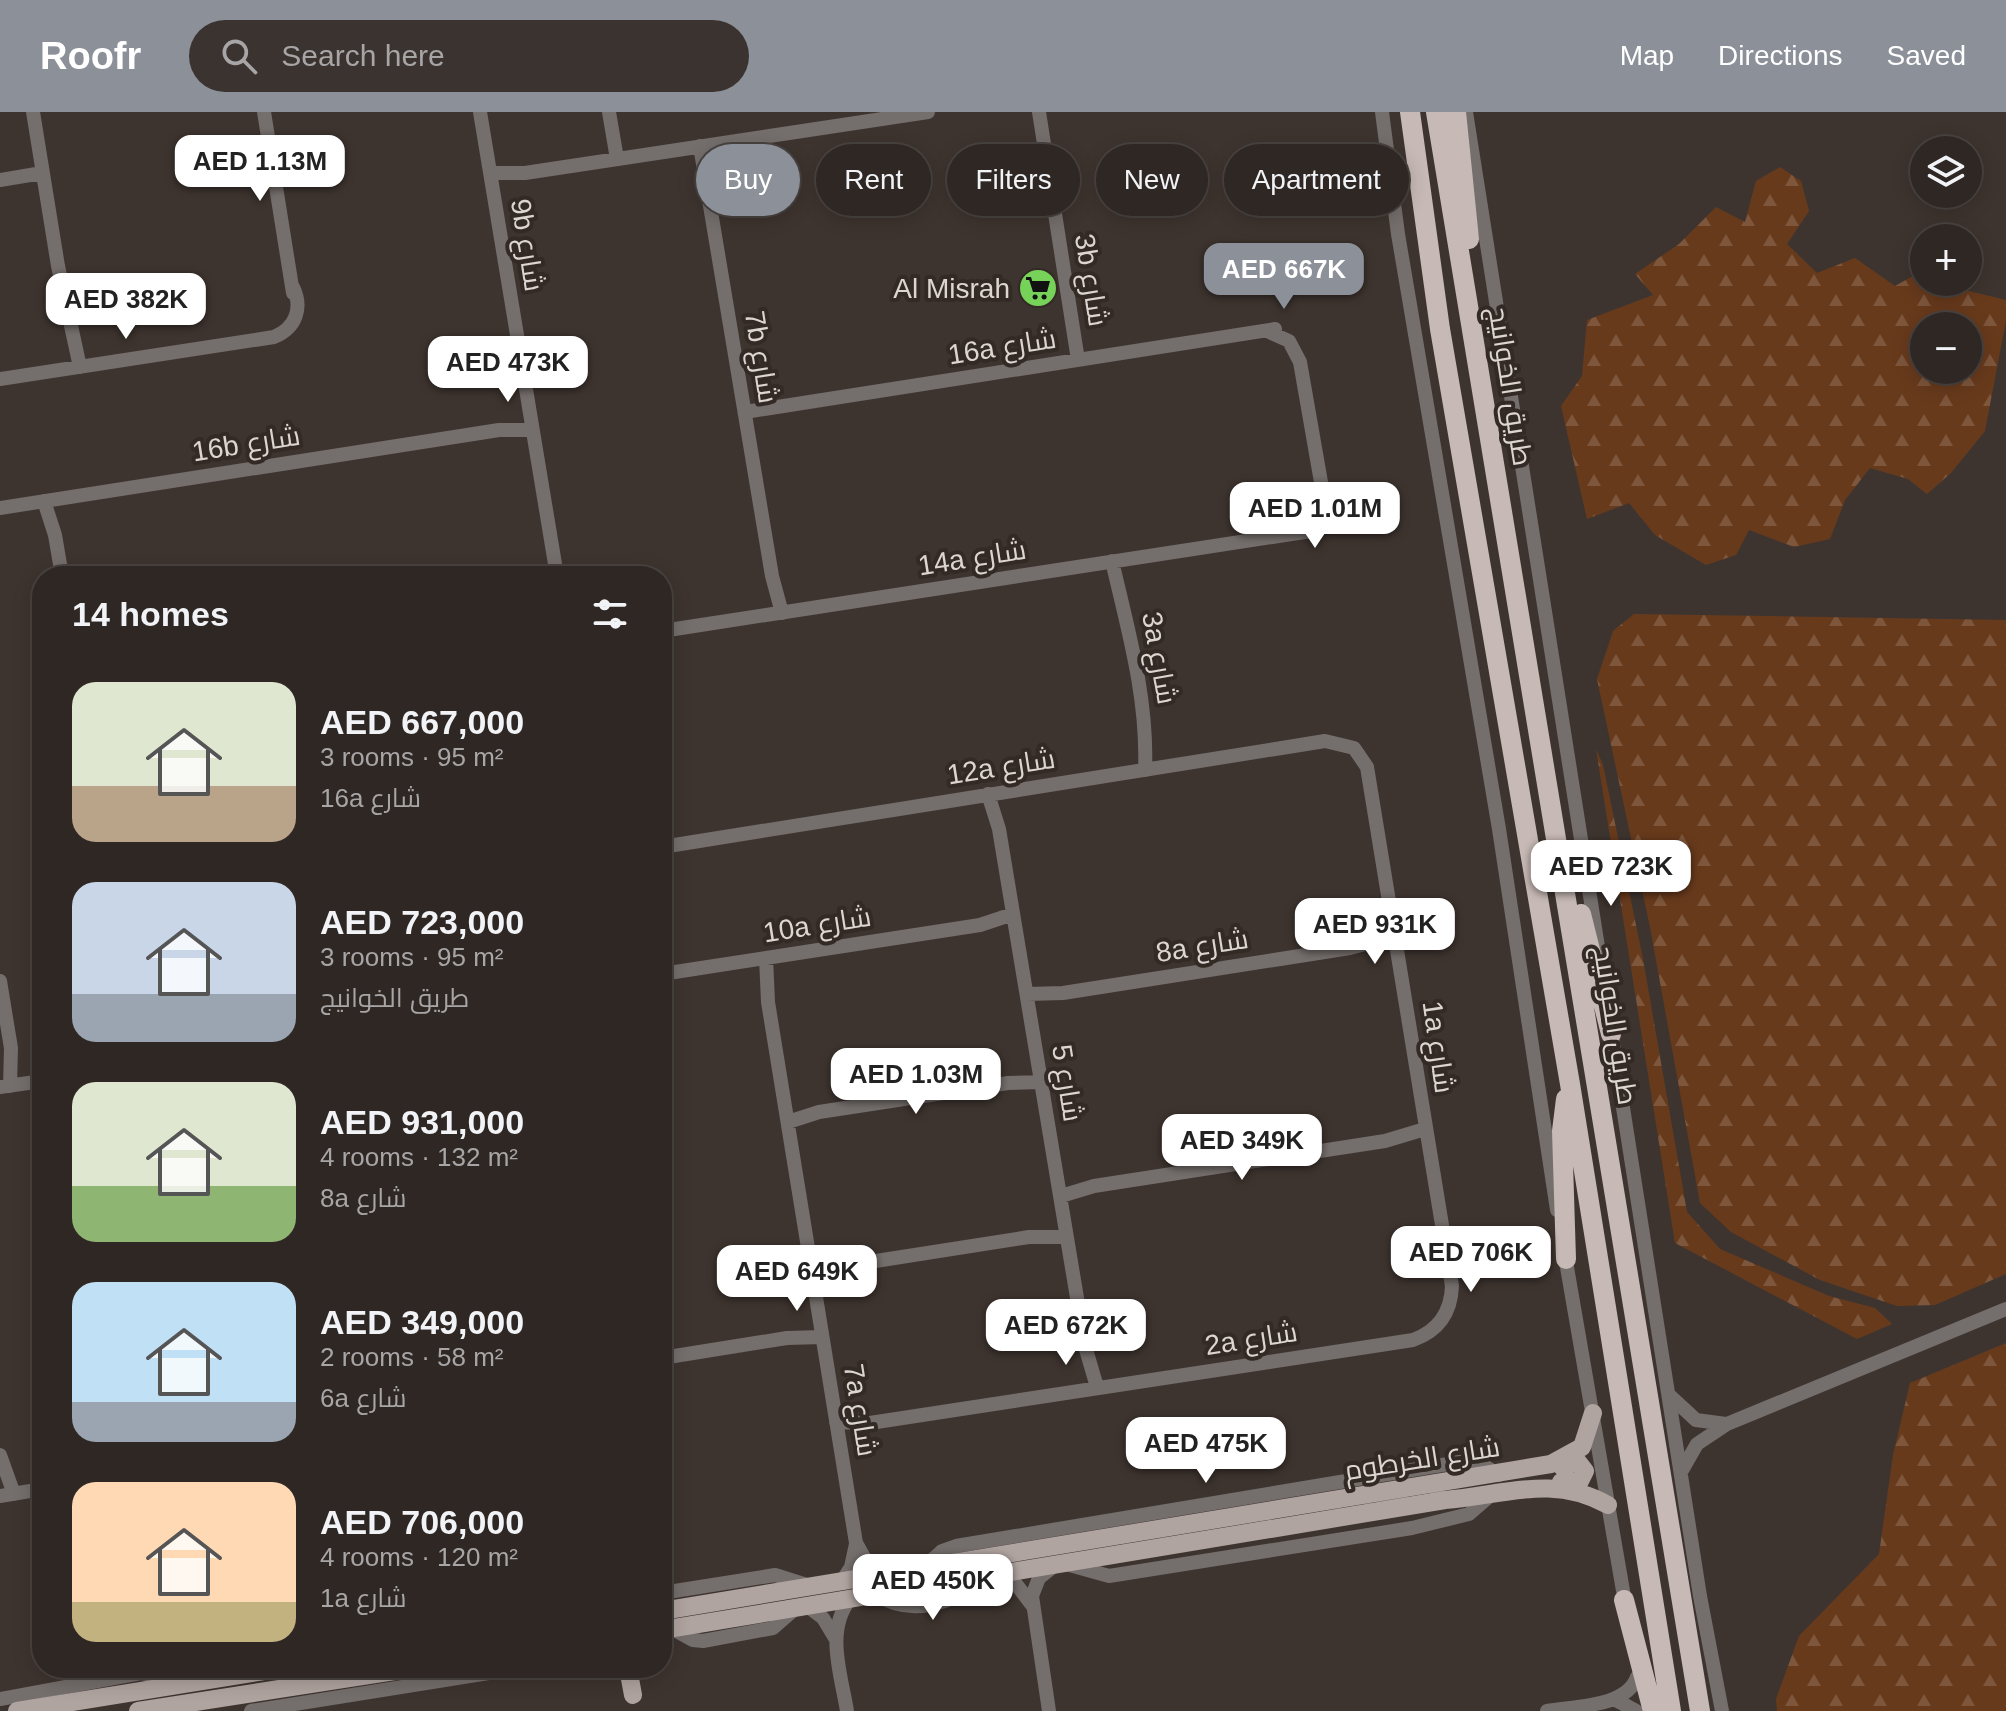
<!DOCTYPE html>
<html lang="en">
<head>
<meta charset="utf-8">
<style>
	body { margin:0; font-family:Arial,Cairo,sans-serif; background:#3a3330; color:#f1f3f6; height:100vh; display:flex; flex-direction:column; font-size:30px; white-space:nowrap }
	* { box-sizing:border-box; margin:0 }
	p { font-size:26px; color:#a7a5a6 }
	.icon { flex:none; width:44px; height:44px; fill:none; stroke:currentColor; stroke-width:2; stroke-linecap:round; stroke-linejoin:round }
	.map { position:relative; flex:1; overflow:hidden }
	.sheet { position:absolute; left:32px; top:454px; width:640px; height:1112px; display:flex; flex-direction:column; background:#2e2723; border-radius:32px; box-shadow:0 4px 20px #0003,0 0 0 2px #494441 }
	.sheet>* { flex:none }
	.guide { position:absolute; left:696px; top:32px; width:760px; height:72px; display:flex; gap:16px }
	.controls { position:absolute; left:1910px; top:24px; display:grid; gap:16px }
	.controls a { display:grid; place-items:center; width:72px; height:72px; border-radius:50%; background:#2e2723; box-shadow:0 4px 20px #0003,0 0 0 2px #494441; font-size:40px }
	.price { position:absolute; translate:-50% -68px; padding:0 18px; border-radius:16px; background:#fff; color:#222; font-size:26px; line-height:52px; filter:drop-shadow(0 2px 4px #0008) }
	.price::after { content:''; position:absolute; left:50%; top:48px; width:24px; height:18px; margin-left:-12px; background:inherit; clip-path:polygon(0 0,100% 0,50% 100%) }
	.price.current { background:#8c9099; color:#fff }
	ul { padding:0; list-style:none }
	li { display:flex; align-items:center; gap:24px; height:200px; padding:0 40px }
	li span { display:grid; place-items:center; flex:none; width:224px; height:160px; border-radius:24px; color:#555 }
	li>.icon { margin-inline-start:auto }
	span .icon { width:96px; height:96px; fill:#fffc; stroke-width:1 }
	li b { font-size:34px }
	h2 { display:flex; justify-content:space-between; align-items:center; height:96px; padding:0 40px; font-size:34px }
	.chip { padding:0 28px; border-radius:36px; background:#2e2723; box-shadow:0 4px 20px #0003,0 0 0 2px #494441; font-size:28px; line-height:72px }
	.chip.current { background:#8c9099; color:#fff }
	header { display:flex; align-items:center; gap:48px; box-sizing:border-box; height:112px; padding:0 40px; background:#8c9099; color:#fff }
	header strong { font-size:38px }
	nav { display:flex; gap:44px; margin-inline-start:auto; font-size:28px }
	.search { width:560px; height:72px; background:#3a3330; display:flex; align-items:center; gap:20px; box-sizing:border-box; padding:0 28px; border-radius:44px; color:#a7a5a6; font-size:30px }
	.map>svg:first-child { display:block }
</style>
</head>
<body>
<header>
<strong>Roofr</strong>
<div class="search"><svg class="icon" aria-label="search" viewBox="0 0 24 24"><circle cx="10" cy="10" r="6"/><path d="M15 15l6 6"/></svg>Search here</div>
<nav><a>Map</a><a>Directions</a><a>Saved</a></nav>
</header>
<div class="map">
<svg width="2006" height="1599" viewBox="0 0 2006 1599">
	<defs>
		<pattern id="forest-firs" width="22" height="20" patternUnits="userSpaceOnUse" patternTransform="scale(2)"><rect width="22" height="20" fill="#683a1c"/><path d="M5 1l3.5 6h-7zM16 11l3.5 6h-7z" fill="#7d563c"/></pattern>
	</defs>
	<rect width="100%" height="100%" fill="#3e342f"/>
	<path fill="url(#forest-firs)" fill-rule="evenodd" d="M1780,55L1801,69L1809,99L1787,132L1817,161L1855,146L1895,174L1911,165L2006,188V208L1985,319L1951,361L1927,382L1908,367L1870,356L1845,388L1830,427L1794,435L1749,418L1736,443L1706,453L1655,423L1629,391L1587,407L1561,294L1582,264L1587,208L1653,183L1635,162L1679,132L1716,95L1745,110L1756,69ZM1924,214H1968V258H1924Z
		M1634,502L2006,508V1162L1935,1193L1897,1194L1820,1168L1731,1120L1700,1091L1650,815L1597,567L1613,519Z
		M1596,637L1603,653L1643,847L1687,1100L1720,1137L1829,1184L1875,1196L1892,1212L1857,1227L1675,1131Z
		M2006,1231V1599H1777L1776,1587L1799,1524L1879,1442L1893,1343L1910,1271Z"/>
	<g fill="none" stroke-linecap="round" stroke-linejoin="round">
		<path stroke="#746e6c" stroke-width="14" d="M33,0L58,154L80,255
			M264,0L293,181
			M480,0L557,464
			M609,0L617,47
			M1039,0L1078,248
			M1382,0L1398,122L1499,717L1557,1098
			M1466,0L1599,841
			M700,34L772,464L782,501
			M490,61H525L928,0
			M0,68L42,61
			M0,267L274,225C296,216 303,196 293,175
			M745,300L1275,217
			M44,389L55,423L62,464
			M0,396L499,318H532
			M1112,449C1128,518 1148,587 1145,658
			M662,519L1311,419L1321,410L1325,393L1300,250L1289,229L1267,219
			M988,682L999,717L1085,1234L1097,1275
			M662,735L1325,629L1354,636L1367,655L1452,1174C1451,1201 1438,1219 1413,1228L870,1311L836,1310
			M766,846L768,890L856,1431L869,1454L884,1462
			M662,862L980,813L1013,802
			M0,869L11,936L10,974
			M1027,882L1063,881L1350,836L1396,824
			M1610,913L1700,1484L1722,1599
			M0,975L42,969
			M788,1010L819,1000L865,993L1008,971L1042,970
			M1061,1084L1094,1074L1385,1029L1425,1017
			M1564,1138L1626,1496
			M811,1152L844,1154L1029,1125H1067
			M662,1246L787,1226L822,1225
			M1670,1284L1696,1308L1726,1312
			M0,1343L14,1382
			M1681,1360L1697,1332L1727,1312L2006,1197
			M0,1384L42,1377
			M1066,1452L1109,1464L1412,1416L1469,1402L1491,1383
			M923,1456L942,1439L956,1434L1460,1350L1481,1352L1499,1363
			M1000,1462L1016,1472L1032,1493
			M842,1469L851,1455L856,1432
			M662,1481L775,1463L810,1474
			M877,1483C909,1504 954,1494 978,1466
			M807,1494L823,1506L835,1526
			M671,1516L693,1528L703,1529L773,1516L796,1496
			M0,1587L141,1561L154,1563L178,1573
			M1614,1587L1636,1599
			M251,1599L521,1556
			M847,1599C841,1562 825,1519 850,1487
			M1049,1599L1032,1484L1039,1466L1054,1454
			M1547,1599C1575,1594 1627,1595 1637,1565"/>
		<path stroke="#b0a4a0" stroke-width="18" d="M1561,1354L1578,1350L1585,1359L1580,1369L1561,1370
			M662,1499L1551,1352L1582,1335L1593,1301
			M662,1518L1445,1388C1505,1383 1553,1362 1608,1393
			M628,1556L633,1583
			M17,1599L283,1556
			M138,1599L414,1556"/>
		<path stroke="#c7b9b5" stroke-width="20" d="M1410,0L1440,217L1570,972L1671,1599
			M1436,0L1700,1599
			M1456,0L1469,127
			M1581,802L1611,922
			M1566,987L1562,1019L1566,1147
			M1624,1488L1653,1599"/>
	</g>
	<defs>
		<g id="supermarket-disc" transform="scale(2)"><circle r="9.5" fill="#77d259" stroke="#342a25"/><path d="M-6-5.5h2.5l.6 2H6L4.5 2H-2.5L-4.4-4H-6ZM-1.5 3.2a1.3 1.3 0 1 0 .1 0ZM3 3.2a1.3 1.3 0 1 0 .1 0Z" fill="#111"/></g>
	</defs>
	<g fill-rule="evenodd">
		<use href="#supermarket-disc" x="1038" y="176"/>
	</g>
	<g text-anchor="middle" stroke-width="8" stroke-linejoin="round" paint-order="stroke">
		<g font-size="28" fill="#dcd5d2" stroke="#342a25">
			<text transform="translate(528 133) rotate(81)" y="10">9b شارع</text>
			<text transform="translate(1092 168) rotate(81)" y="10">3b شارع</text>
			<text transform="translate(1002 234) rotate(-9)" y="10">16a شارع</text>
			<text transform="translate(762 245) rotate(81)" y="10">7b شارع</text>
			<text transform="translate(1511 274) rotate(81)" y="10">طريق الخوانيج</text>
			<text transform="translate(246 331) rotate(-9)" y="10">16b شارع</text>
			<text transform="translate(972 445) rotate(-9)" y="10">14a شارع</text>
			<text transform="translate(1160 546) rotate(80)" y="10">3a شارع</text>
			<text transform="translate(1001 654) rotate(-9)" y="10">12a شارع</text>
			<text transform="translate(817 812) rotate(-9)" y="10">10a شارع</text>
			<text transform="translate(1202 833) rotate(-9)" y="10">8a شارع</text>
			<text transform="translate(1616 913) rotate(81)" y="10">طريق الخوانيج</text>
			<text transform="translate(1439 935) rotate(82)" y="10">1a شارع</text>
			<text transform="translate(1068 971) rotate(81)" y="10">شارع 5</text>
			<text transform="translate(1251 1226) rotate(-9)" y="10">2a شارع</text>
			<text transform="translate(861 1298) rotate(81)" y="10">7a شارع</text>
			<text transform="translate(1422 1346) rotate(-9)" y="10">شارع الخرطوم</text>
		</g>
		<g font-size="28" fill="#dcd5d2" stroke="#342a25" text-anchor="end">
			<text x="1010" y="186">Al Misrah</text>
		</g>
	</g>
</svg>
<div class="controls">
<a><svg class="icon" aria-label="layers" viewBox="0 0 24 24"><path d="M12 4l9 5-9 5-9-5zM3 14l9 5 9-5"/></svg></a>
<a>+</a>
<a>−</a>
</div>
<b class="price" style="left:260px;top:91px">AED 1.13M</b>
<b class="price current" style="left:1284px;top:199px">AED 667K</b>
<b class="price" style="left:126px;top:229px">AED 382K</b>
<b class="price" style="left:508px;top:292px">AED 473K</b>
<b class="price" style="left:1315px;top:438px">AED 1.01M</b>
<b class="price" style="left:1611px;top:796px">AED 723K</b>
<b class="price" style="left:1375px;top:854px">AED 931K</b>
<b class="price" style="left:916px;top:1004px">AED 1.03M</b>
<b class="price" style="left:1242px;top:1070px">AED 349K</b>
<b class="price" style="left:1471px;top:1182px">AED 706K</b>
<b class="price" style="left:797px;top:1201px">AED 649K</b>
<b class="price" style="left:1066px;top:1255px">AED 672K</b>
<b class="price" style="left:1206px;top:1373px">AED 475K</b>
<b class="price" style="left:933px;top:1510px">AED 450K</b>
<div class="guide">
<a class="chip current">Buy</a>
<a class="chip">Rent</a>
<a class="chip">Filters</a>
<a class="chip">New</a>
<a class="chip">Apartment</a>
</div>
<section class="sheet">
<h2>14 homes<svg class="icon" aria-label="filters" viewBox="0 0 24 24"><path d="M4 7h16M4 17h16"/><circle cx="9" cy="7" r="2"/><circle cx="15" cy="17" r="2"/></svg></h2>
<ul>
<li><span style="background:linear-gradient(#dfe7d0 65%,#b9a48a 0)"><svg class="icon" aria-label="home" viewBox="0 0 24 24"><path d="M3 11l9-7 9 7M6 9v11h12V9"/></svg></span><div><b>AED 667,000</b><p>3 rooms · 95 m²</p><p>16a شارع</p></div></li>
<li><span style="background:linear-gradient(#c9d6e8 70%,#9aa5b1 0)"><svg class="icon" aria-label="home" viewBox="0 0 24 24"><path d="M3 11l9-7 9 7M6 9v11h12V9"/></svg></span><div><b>AED 723,000</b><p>3 rooms · 95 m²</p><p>طريق الخوانيج</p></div></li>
<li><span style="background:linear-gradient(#dfe7d0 65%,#8fb573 0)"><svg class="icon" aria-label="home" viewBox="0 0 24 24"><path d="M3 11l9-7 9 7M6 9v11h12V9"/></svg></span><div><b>AED 931,000</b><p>4 rooms · 132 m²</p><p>8a شارع</p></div></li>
<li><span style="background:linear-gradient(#bfe0f5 75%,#9aa5b1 0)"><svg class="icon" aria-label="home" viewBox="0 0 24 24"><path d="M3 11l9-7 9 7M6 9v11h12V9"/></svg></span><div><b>AED 349,000</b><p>2 rooms · 58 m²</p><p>6a شارع</p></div></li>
<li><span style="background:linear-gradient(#ffd9b3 75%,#c2b280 0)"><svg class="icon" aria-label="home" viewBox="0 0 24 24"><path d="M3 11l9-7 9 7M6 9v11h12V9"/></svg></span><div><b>AED 706,000</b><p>4 rooms · 120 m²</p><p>1a شارع</p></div></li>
</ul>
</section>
</div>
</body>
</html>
